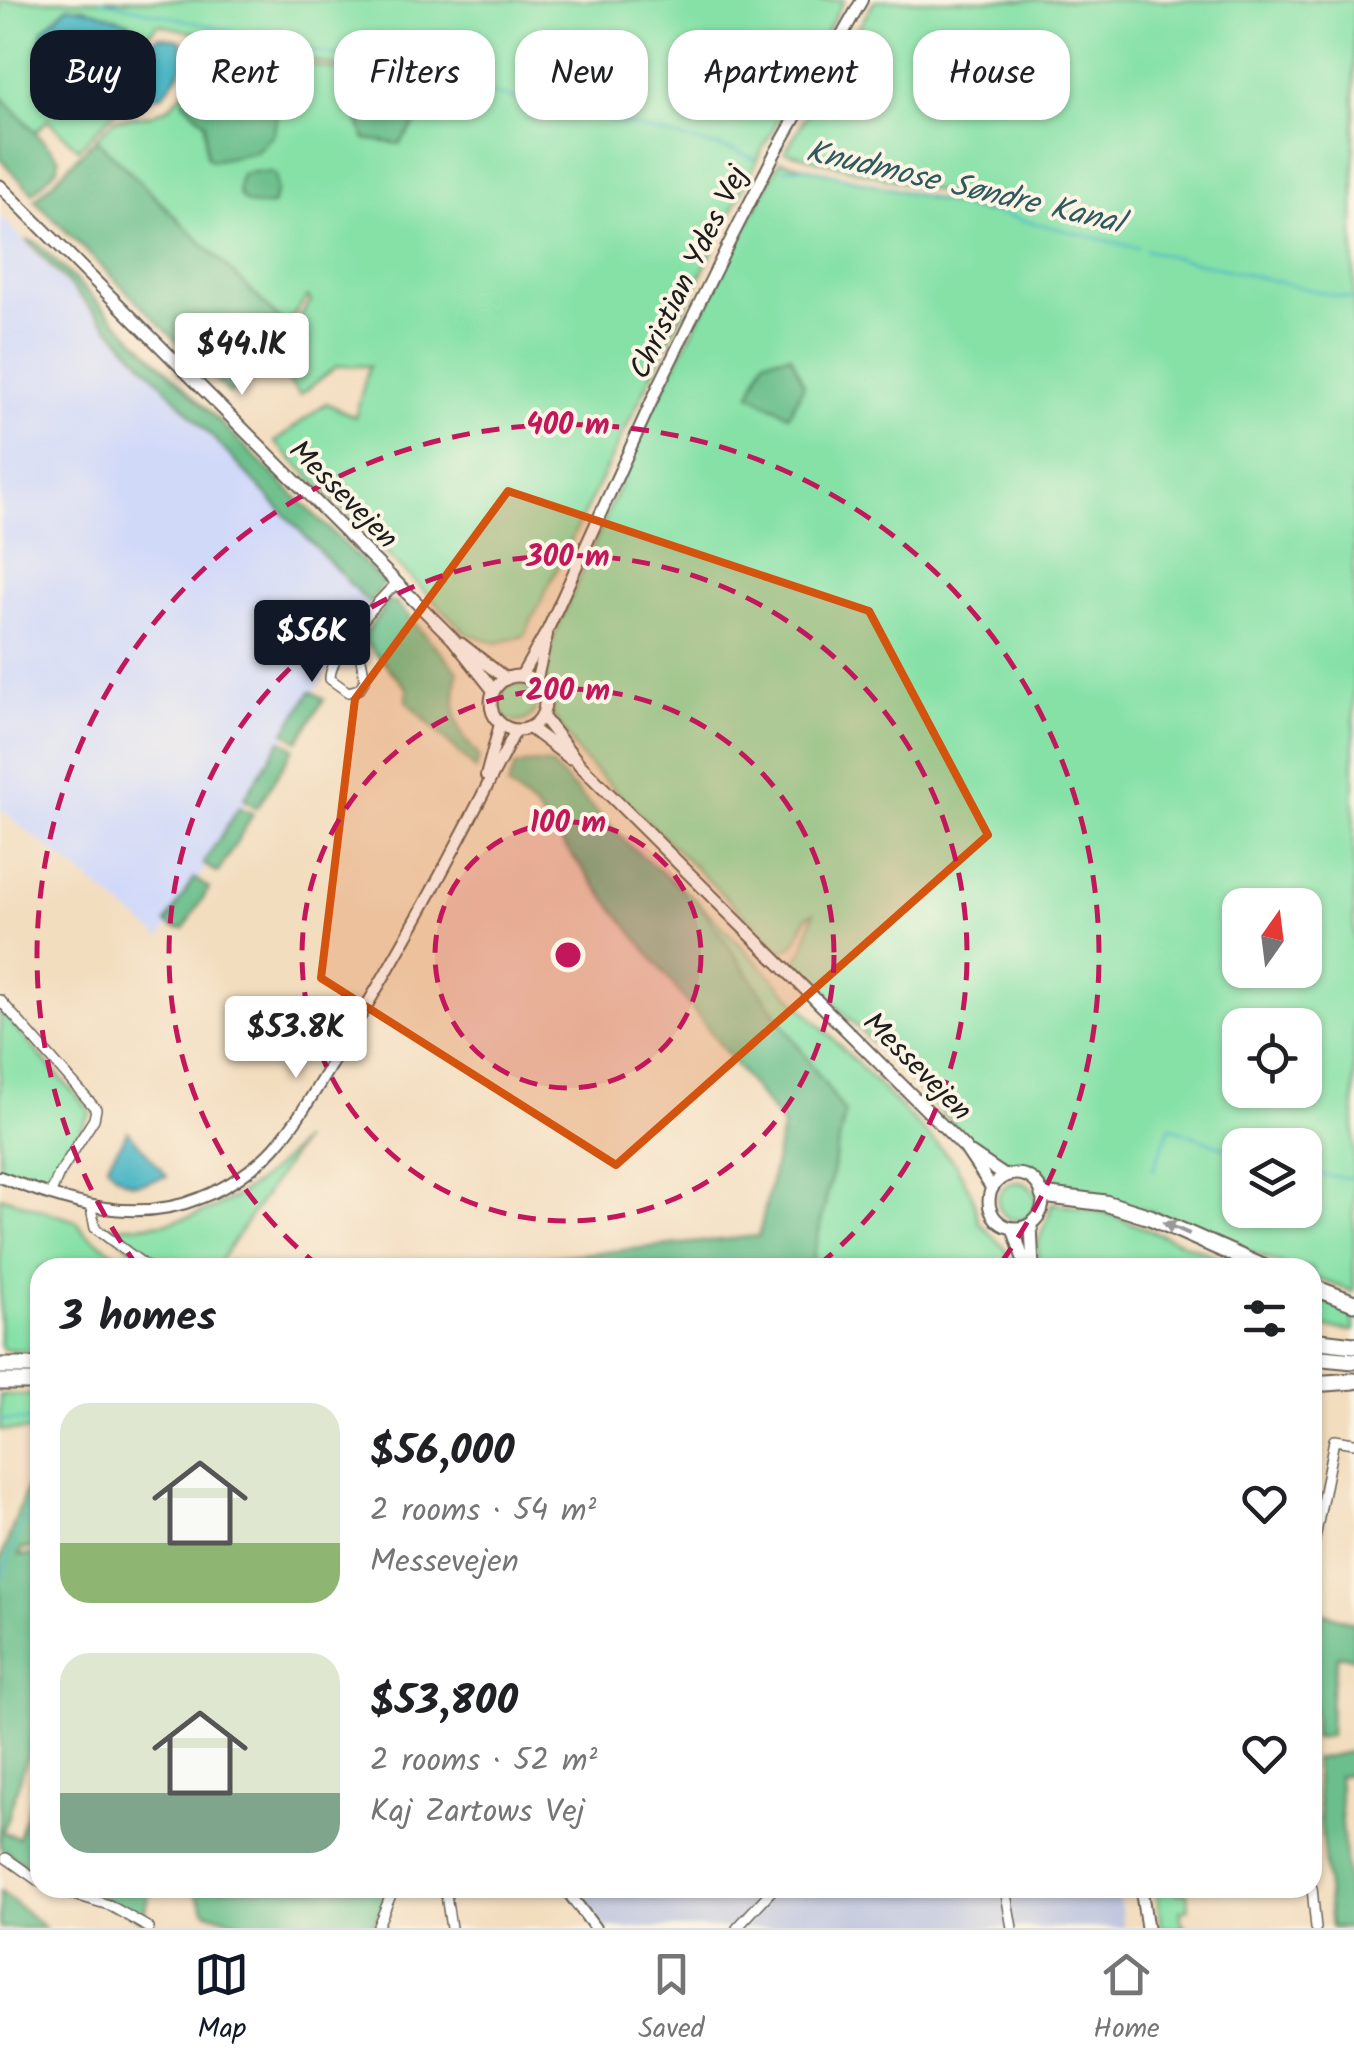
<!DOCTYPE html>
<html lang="en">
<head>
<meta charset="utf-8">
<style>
	body { margin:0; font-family:Kalam,sans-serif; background:#f6f6f6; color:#202124; height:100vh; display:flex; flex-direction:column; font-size:38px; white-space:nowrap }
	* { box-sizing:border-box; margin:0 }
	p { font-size:32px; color:#757577 }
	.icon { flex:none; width:55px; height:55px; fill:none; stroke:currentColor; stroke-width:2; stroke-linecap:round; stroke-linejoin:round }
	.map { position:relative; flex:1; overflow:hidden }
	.sheet { position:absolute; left:30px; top:1258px; width:1292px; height:640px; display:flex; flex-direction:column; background:#fff; border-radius:30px; box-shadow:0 2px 8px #0004 }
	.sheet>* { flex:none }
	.banner { position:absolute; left:30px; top:30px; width:1295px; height:90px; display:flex; gap:20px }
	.needle { width:65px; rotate:14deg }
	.controls { position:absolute; left:1222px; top:888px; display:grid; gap:20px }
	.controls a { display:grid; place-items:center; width:100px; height:100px; border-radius:20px; background:#fff; box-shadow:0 2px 8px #0004; font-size:50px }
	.price { position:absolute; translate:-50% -85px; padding:0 22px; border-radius:10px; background:#fff; color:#222; font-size:32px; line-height:65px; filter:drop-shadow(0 2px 5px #0008) }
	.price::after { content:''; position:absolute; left:50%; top:60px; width:30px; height:22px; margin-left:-15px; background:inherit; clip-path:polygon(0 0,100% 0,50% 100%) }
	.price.current { background:#111827; color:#fff }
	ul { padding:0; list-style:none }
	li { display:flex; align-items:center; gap:30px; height:250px; padding:0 30px }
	li span { display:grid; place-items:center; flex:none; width:280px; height:200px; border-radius:30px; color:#555 }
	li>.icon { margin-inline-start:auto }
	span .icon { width:120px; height:120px; fill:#fffc; stroke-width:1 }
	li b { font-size:42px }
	h2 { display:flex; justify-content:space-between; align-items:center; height:120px; padding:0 30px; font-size:42px }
	.tag { padding:0 35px; border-radius:30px; background:#fff; box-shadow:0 2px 8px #0004; font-size:35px; line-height:90px }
	.tag.current { background:#111827; color:#fff }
	.tabs { display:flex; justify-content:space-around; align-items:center; height:140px; border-top:2px solid #e0e0e0; background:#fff; font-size:28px; color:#757577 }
	.tabs a { display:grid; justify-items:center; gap:5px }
	.tabs .current { color:#111827 }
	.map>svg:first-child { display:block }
</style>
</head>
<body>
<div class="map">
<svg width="1354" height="1928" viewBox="0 0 1354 1928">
	<rect width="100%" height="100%" fill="#fcf5e5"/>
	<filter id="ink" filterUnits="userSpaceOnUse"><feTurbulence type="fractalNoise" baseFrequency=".01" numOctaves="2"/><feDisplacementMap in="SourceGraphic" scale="20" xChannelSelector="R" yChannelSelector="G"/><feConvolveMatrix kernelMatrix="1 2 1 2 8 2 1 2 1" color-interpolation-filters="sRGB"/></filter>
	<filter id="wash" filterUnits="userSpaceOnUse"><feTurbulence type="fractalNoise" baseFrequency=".0048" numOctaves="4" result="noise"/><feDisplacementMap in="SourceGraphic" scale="40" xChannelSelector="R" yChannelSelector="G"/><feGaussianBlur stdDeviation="2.25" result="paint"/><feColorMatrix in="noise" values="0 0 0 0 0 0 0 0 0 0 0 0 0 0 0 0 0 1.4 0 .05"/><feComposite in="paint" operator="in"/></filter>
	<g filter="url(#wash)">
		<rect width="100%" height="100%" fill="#f3ddbf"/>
		<path fill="#d1d9f9" d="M0,215L369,604L161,938L0,809Z"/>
		<path fill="#bbc3de" d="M576,1888H1118L1124,1928H606Z"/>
		<path fill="#86e1a7" stroke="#517e62" stroke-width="2.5" fill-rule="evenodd" d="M0,0H844L763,148L524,636L497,643L466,633L275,442L326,403L355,417L369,366H337L300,395L270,359L311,301L308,297L230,394L35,200L114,120L150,115L168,108L180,96L208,52L226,40L158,24C128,53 119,69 116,111L78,149L48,120L36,132L0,95ZM80,7L130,23L132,28L118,70L102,86L73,83L43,30ZM246,45L470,98L471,99L288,60Z
			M875,0H1354V1292L1313,1277L1312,1268L1288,1267L1152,1212L1060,1190L1035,1169L998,1164L967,1138L794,963L803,951L814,913L807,916L795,944L782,952L581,757L553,715V693L544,675L554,636L653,408L780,161L985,212L986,204L785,152ZM1240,905H1305V970H1240ZM1240,1025H1305V1090H1240ZM1240,1145H1305V1210H1240Z
			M498 703a19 19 0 1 1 38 0a19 19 0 1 1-38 0Z
			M697,901L955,1163L972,1195L979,1222L1006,1250L1013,1267H811L845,1113Z
			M0,1011L91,1112L47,1186L0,1169Z
			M302,1140L216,1267H153L105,1226C189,1230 247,1202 302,1140Z
			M998 1201a19 19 0 1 1 38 0a19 19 0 1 1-38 0Z
			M0,1196L76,1221L85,1233L135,1267L40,1268V1352L3,1349L0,1345Z
			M1052,1203L1103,1212L1244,1267H1040C1032,1237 1047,1230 1052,1203Z
			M1312,1295L1354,1311V1331L1313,1326Z
			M0,1395H40V1431L0,1430Z
			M1177,1888L1178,1894L1187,1893L1189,1909L1180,1911L1182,1924L1186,1928H1161L1157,1891Z"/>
		<path fill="#6cbf8c" stroke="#446e54" stroke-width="2.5" d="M226,44L266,54L274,60L283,77L274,134L255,152L211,161L206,156L205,122L184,102C188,79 208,57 226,44Z
			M387,84L412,97L418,120L400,144L365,139L352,101L356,90Z
			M0,95L59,158L58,167L33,193L0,159Z
			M96,139L285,324L230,394L35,200Z
			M250,172H271L276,176L277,190L272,205C248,208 231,202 242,174Z
			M28,241L37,243L384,583L369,604Z
			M791,355L804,385L789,415L750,394L765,359Z
			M388,602L397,604L458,671C453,709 451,726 479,756L476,770L407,702V688L365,642L366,633Z
			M311,691L324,699L298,741L285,732Z
			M281,740L294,748L257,808L244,799Z
			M530,763L550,764L631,847L697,901L845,1113L811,1267H456L759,1236L783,1125L535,808L508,786L515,766Z
			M239,807L253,814L218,873L203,864Z
			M194,878L209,888L184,929L174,928L166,923Z
			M30,1479H40V1548L21,1549L19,1555H40V1717L3,1832L18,1838L40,1773V1851L25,1865L0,1847V1562Z
			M1322,1612L1354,1623V1658L1338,1655L1331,1691L1330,1736L1314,1738L1313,1670Z
			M1354,1751V1773L1338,1776L1351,1928H1331L1314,1759Z
			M101,1888H151L142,1920L120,1906L98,1897Z
			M193,1888H390L372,1928H254L205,1911Z
			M0,1891L45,1928H0Z"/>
		<path fill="#49b6c4" stroke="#326970" stroke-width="2.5" d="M68,6L96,11L130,23C132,44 120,75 102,86C70,86 55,74 38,48L43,30Z
			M159,36L180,40C192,62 176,78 162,95L133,102C119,80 139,48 159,36Z
			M128,1131L167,1176C138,1185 128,1190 107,1165Z"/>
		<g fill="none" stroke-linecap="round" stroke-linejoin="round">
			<path stroke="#49b6c4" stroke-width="2.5" d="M101,0L736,151L754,159
				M783,169L803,167L1138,248
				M1145,250L1354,300
				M1153,1170L1170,1127L1240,1154
				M1305,1174L1354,1178
				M0,1420L40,1421
				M0,1583L40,1472"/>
		</g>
	</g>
	<g filter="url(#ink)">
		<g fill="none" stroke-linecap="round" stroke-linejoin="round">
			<g stroke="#676055" stroke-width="12">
				<path id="minor" d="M349,641L360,654L365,680L359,689L348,692L330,679C329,656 379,599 397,583
					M0,1000L96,1109L94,1119L59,1174L50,1195
					M91,1208L95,1228L149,1268
					M1312,1554L1334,1440L1354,1443
					M6,1858L40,1882
					M52,1888L109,1905L149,1928
					M445,1888L451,1928
					M1005,1888L1012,1928
					M1312,1888L1316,1928
					M377,1928L394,1888
					M737,1928L774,1888"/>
			</g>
			<g stroke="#676055" stroke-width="14">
				<path id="tertiary" d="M521,676L548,629L659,385L726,249L774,155L862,0
					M536,683L547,635
					M486,776L500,724
					M0,1177C65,1201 132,1226 200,1198C227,1188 256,1168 275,1147C304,1114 324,1075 347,1038C409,938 462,835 516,730
					M565,1888L595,1928"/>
			</g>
			<g stroke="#676055" stroke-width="15">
				<path id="secondary" d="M0,186L453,639L494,691
					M461,644L506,679
					M491 703a27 27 0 1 1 54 0a27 27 0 1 1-54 0Z
					M542,716L580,765L607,792L965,1148L992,1188
					M530,728L570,758
					M971,1153L1005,1176
					M989 1201a27 27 0 1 1 54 0a27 27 0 1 1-54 0Z
					M1031,1225L1033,1268
					M1013,1228L1026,1268
					M1141,1888L1147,1928"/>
			</g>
			<g stroke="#676055" stroke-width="19">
				<path id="motorway" d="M1043,1195L1105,1203L1150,1217L1265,1268
					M1312,1287L1354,1303
					M1312,1340L1354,1345
					M1312,1357L1354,1361
					M0,1366H40
					M0,1382H40
					M1312,1384L1354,1381"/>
			</g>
			<use href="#minor" stroke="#fff" stroke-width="9"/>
			<use href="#tertiary" stroke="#fff" stroke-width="10"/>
			<use href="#secondary" stroke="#fff" stroke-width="11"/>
			<use href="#motorway" stroke="#fff" stroke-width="15"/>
		</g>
		<defs><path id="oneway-solid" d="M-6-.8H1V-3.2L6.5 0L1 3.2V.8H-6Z" transform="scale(2.5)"/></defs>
		<use fill="#999" href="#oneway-solid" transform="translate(1176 1228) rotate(-156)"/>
	</g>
	<path fill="#d4530e" fill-opacity="0.2" stroke="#d4530e" stroke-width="8" stroke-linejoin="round" d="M508,491L869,611L988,835L616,1165L321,978L355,699Z"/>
	<circle cx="568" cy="955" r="133" fill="#c2185b" fill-opacity=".12"/>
	<g fill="none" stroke="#c2185b" stroke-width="5" stroke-dasharray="18 12">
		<circle cx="568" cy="955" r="133"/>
		<circle cx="568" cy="955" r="266"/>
		<path d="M320 1267A399 399 0 1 1 816 1267"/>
		<path d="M138 1267A531 531 0 1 1 998 1267"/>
	</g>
	<g text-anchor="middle" stroke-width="8" stroke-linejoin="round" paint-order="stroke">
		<g font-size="30" fill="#1c1c1c" stroke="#fcf5e5">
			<text transform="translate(688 272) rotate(-64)" y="10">Christian Ydes Vej</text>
			<text transform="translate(344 494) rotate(45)" y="10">Messevejen</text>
			<text transform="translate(918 1066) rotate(45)" y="10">Messevejen</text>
		</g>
		<g font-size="32" font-style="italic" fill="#2e5a5f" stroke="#fcf5e5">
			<text transform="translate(965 186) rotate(13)" y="11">Knudmose Søndre Kanal</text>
		</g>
	</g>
	<circle cx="568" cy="955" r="15" fill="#c2185b" stroke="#fcf5e5" stroke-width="5"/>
	<g font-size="30" text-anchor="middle" font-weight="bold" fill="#c2185b" stroke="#fcf5e5" stroke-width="8" stroke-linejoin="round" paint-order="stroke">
		<text x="568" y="434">400 m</text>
		<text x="568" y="566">300 m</text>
		<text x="568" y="700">200 m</text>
		<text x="568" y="832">100 m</text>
	</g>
</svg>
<div class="controls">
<a><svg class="needle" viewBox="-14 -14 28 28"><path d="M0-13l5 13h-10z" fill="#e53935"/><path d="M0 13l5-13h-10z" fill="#757577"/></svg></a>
<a><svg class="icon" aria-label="locate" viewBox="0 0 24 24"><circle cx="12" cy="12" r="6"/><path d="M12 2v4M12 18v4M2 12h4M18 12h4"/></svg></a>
<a><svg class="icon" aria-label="layers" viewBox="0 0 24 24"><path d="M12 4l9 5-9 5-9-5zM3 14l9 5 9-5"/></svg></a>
</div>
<b class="price" style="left:242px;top:398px">$44.1K</b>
<b class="price current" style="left:312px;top:685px">$56K</b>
<b class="price" style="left:296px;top:1081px">$53.8K</b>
<div class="banner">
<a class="tag current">Buy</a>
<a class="tag">Rent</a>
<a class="tag">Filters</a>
<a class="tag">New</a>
<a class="tag">Apartment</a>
<a class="tag">House</a>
</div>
<section class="sheet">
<h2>3 homes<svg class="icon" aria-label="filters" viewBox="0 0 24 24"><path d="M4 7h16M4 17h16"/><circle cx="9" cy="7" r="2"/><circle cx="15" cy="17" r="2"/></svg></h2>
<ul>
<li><span style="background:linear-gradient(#dfe7d0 70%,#8fb573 0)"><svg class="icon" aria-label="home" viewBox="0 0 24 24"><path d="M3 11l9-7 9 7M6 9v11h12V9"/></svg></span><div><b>$56,000</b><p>2 rooms · 54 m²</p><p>Messevejen</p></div><svg class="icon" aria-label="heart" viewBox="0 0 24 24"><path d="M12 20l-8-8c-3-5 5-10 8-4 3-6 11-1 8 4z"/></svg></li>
<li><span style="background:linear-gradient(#dfe7d0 70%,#7fa58c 0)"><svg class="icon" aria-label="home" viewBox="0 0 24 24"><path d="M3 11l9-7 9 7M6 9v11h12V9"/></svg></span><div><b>$53,800</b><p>2 rooms · 52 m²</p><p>Kaj Zartows Vej</p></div><svg class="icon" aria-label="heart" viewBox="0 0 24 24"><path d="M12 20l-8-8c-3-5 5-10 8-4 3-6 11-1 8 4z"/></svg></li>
</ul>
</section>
</div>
<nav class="tabs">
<a class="current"><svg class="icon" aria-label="map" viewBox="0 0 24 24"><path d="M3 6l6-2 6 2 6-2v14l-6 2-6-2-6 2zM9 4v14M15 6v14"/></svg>Map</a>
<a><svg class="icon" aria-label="saved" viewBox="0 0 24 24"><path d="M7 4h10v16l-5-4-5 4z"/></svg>Saved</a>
<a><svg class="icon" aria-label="home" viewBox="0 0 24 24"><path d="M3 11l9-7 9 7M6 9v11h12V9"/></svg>Home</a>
</nav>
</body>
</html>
